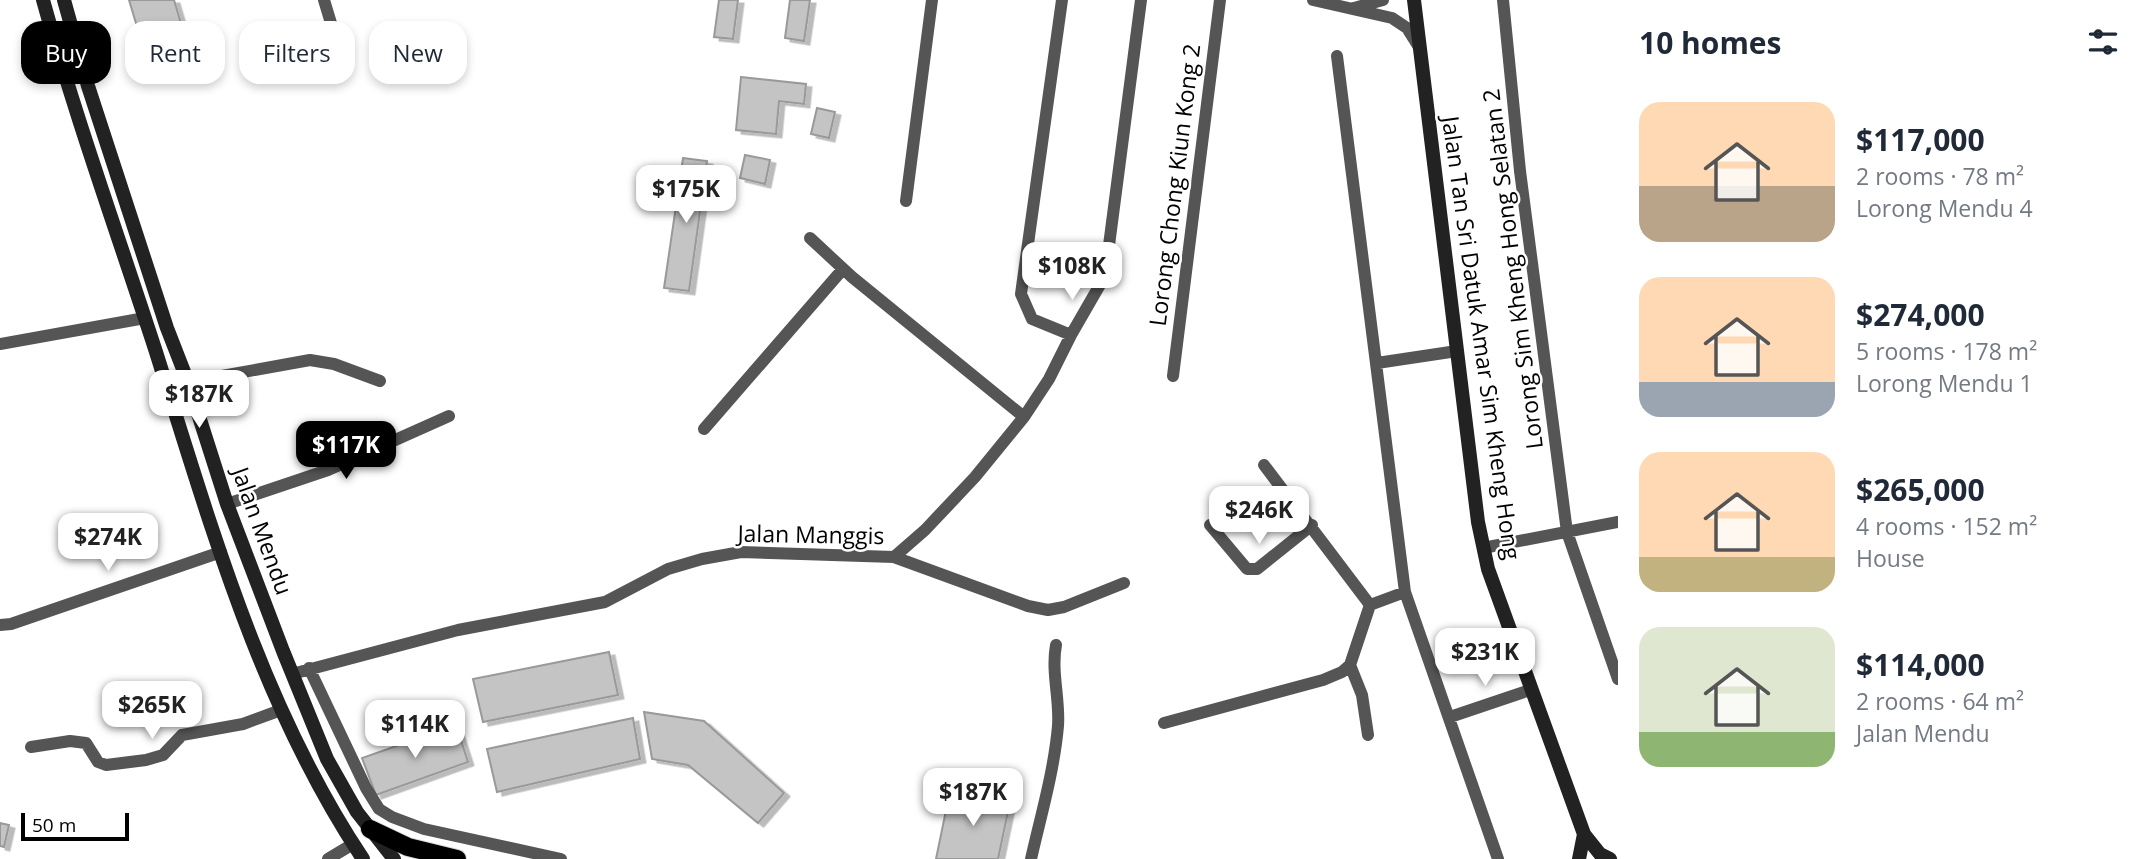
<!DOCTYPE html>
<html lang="en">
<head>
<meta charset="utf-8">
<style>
	body { margin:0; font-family:"Open Sans",sans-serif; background:#f2f2f3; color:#1f2937; height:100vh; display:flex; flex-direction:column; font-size:26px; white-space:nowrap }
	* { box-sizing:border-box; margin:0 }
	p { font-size:23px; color:#747a83 }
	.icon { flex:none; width:38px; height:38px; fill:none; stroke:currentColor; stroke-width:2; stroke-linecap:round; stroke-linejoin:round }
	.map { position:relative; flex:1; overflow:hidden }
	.sheet { display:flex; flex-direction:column; background:#fff; width:525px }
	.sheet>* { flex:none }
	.banner { position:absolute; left:21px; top:21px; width:665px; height:63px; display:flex; gap:14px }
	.scale { position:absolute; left:21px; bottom:18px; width:108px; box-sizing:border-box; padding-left:7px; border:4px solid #000; border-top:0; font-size:19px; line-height:24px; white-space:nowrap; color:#000; -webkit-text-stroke:5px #fff; paint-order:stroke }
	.price { position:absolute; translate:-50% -60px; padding:0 16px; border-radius:14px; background:#fff; color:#222; font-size:23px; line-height:46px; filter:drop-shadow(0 2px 4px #0008) }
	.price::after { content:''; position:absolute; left:50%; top:42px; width:21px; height:16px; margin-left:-10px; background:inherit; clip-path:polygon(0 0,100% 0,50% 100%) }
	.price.on { background:#000; color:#fff }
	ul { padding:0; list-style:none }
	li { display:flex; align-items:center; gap:21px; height:175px; padding:0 21px }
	li span { display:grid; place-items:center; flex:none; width:196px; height:140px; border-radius:21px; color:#555 }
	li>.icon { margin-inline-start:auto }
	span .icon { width:84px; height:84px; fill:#fffc; stroke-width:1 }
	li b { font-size:30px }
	h2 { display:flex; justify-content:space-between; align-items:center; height:84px; padding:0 21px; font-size:30px }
	.pill { padding:0 24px; border-radius:21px; background:#fff; box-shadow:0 4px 10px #0003; font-size:24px; line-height:63px }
	.pill.on { background:#000; color:#fff }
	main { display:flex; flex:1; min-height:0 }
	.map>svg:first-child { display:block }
</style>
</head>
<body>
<main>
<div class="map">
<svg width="1618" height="859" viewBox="0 0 1618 859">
	<defs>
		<filter id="shadow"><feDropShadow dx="5.5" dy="3.5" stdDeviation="0" flood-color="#0004"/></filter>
	</defs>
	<rect width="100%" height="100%" fill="#fff"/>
	<path fill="#c4c4c4" stroke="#999" stroke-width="2" filter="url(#shadow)" d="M129,0H174L189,50L148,63Z
		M719,0H738L733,39L714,37Z
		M790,0H810L804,41L785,38Z
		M741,77L806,84L804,104L779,101L776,134L736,130Z
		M817,108L835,112L829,138L811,134Z
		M745,155L770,160L765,184L740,178Z
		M683,158L707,161L689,291L664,288Z
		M609,652L618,695L483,722L473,679Z
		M644,712L704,721L784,793L758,823L688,765L652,759Z
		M633,718L640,759L497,792L487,749Z
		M456,725L468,762L376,795L362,758Z
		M950,791L1010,802L998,859H936Z
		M0,823L9,825L4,847L0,846Z"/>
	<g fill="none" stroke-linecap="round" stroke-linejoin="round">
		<g stroke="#dbdbdb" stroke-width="20">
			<path id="primary" d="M370,829L408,847L457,859"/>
		</g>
		<path stroke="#555" stroke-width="12" d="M1062,0L1021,294L1032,319L1071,335
			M1313,0L1392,18L1407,28L1419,47
			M1503,0L1520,171L1567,532L1618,679
			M1354,8L1383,0
			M1337,56L1405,592L1498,859
			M323,64L335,53L337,43L324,0
			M906,201L932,0
			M810,238L852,277L1024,417
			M0,344L145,318
			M1377,363L1457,351
			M1173,376L1220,0
			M188,382L310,360L334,364L380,381
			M704,429L843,269
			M1264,465L1370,605
			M227,504L328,470L449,416
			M1210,525L1247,569H1257L1312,525
			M1483,548L1618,522
			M894,557L925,530L975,477L1024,417L1049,379L1071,335L1105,276L1141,0
			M0,625L11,624L221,552
			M1350,665L1362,695L1368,735
			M309,668L366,788L379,809L392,817L424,829L561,859
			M292,674L458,630L605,602L668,569L702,559L741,552L894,557L1028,606L1048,610L1064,607L1124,583
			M1450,717L1530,690
			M1164,723L1323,680L1342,672L1350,665L1370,605L1405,592
			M31,747L70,741L86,743L98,762L106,765L146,760L163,755L182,735L243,724L281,710
			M328,859L353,844
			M1031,859C1041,815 1054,771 1058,726C1060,699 1051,672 1056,645"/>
		<path stroke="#222" stroke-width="14" d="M43,0C76,119 118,235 156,352C211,526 261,706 363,859
			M64,0L88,86L167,328L188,382L227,504L283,651L327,759L357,812L394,859
			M1414,0L1478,522L1488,569L1584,834L1600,854L1610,859
			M1579,859L1584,834"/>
		<use href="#primary" stroke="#000" stroke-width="18"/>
	</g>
	<g text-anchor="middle" stroke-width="5" stroke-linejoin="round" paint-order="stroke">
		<g font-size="23" fill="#000" stroke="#fff">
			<text transform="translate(1175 185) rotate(-83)" y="8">Lorong Chong Kiun Kong 2</text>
			<text transform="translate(1513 269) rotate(-97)" y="8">Lorong Sim Kheng Hong Selatan 2</text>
			<text transform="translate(1481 338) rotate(82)" y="8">Jalan Tan Sri Datuk Amar Sim Kheng Hong</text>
			<text transform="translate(262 531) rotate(70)" y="8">Jalan Mendu</text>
			<text transform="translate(811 535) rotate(1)" y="8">Jalan Manggis</text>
		</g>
	</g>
</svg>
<div class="scale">50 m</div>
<b class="price" style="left:686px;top:225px">$175K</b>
<b class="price" style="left:1072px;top:302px">$108K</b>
<b class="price" style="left:199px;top:430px">$187K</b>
<b class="price on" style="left:346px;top:481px">$117K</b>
<b class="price" style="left:1259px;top:546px">$246K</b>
<b class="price" style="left:108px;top:573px">$274K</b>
<b class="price" style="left:1485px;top:688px">$231K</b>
<b class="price" style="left:152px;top:741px">$265K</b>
<b class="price" style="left:415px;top:760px">$114K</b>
<b class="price" style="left:973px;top:828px">$187K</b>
<div class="banner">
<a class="pill on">Buy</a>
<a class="pill">Rent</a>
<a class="pill">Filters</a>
<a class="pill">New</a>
</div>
</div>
<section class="sheet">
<h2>10 homes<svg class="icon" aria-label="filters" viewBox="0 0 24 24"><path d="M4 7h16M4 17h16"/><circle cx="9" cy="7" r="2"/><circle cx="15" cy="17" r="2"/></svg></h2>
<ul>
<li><span style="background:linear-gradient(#ffd9b3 60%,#b9a48a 0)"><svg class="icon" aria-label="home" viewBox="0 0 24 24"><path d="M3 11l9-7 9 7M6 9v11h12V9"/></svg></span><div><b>$117,000</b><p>2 rooms · 78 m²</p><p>Lorong Mendu 4</p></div></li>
<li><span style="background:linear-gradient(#ffd9b3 75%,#9aa5b1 0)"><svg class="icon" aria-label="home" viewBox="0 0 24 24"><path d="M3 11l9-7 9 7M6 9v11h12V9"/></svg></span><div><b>$274,000</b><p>5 rooms · 178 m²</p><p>Lorong Mendu 1</p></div></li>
<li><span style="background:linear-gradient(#ffd9b3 75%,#c2b280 0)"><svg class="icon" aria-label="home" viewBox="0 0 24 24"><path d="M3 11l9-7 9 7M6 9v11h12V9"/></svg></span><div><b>$265,000</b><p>4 rooms · 152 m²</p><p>House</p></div></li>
<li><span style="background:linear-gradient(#dfe7d0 75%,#8fb573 0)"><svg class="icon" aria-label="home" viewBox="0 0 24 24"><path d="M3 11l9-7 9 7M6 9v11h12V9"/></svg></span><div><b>$114,000</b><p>2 rooms · 64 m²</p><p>Jalan Mendu</p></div></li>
</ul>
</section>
</main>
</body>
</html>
